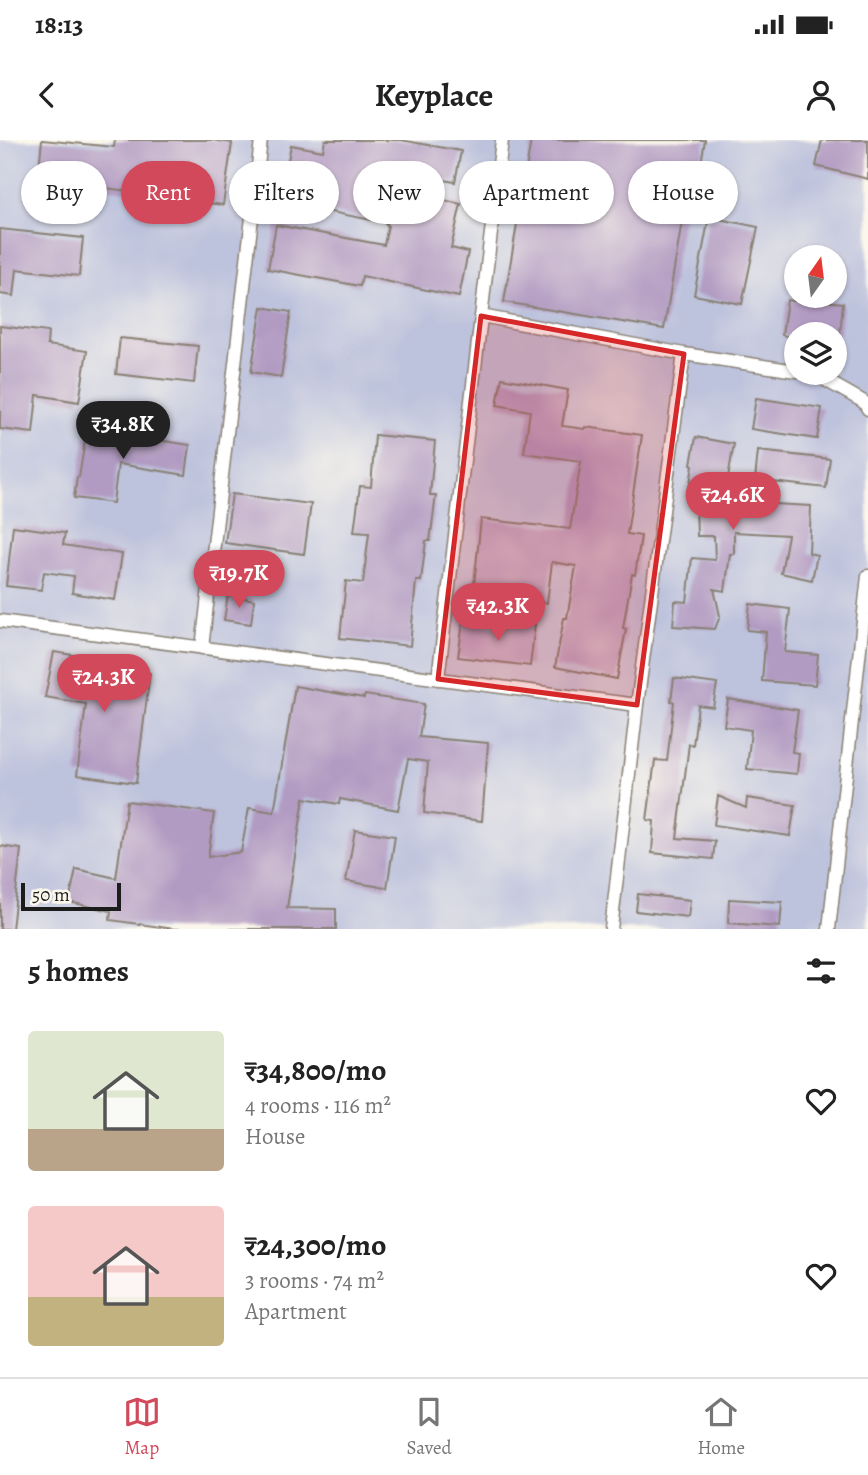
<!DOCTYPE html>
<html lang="en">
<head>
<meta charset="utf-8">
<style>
	body { margin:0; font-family:Alegreya,serif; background:#f6f6f6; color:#222; height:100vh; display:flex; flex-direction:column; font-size:26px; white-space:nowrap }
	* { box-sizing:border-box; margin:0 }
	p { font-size:23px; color:#767676 }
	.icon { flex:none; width:38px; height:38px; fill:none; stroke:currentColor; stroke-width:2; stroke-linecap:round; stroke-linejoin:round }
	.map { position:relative; height:789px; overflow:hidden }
	.drawer { display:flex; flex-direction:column; background:#fff; flex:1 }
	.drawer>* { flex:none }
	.top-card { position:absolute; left:21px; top:21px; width:826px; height:63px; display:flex; gap:14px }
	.needle { width:46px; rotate:14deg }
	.tools { position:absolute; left:784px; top:105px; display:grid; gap:14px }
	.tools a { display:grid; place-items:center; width:63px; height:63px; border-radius:50%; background:#fff; box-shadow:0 2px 5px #0004; font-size:35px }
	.scale { position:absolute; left:21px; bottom:18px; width:100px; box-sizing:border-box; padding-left:7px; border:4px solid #1c1c1c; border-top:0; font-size:19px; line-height:24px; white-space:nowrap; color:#1c1c1c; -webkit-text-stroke:5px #fbf7ec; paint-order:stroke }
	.price { position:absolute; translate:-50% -60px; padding:0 16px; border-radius:24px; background:#d1495b; color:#fff; font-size:23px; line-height:46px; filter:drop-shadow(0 2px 4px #0008) }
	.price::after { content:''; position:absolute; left:50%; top:42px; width:21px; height:16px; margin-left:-10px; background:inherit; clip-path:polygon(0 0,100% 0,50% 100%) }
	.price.on { background:#222; color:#fff }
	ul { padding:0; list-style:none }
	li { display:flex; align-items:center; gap:21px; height:175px; padding:0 28px }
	li span { display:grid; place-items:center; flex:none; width:196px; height:140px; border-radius:7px; color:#555 }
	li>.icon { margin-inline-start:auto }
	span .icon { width:84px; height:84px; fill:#fffc; stroke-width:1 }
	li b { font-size:30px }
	h2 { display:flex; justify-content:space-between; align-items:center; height:84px; padding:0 28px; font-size:30px }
	.tag { padding:0 24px; border-radius:32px; background:#fff; box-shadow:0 2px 5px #0004; font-size:24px; line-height:63px }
	.tag.on { background:#d1495b; color:#fff }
	.status { display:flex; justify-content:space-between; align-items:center; height:49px; padding:0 35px; background:#fff; direction:ltr }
	.status svg { height:19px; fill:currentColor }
	header { display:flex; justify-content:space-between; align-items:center; height:91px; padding:0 28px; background:#fff; font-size:32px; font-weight:700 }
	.menu { display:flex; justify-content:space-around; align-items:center; height:98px; border-top:2px solid #e0e0e0; background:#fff; font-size:19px; color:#767676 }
	.menu a { display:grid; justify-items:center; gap:4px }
	.menu .on { color:#d1495b }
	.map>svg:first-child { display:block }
</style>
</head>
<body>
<div class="status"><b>18:13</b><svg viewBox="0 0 49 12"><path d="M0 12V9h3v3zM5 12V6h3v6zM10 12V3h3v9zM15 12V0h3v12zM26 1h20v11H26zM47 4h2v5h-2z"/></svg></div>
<header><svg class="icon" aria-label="back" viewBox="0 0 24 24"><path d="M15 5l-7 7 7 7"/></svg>Keyplace<svg class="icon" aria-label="person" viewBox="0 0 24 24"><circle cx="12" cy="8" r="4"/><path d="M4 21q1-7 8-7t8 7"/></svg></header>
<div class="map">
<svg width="868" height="789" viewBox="0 0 868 789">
	<rect width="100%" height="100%" fill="#fbf7ec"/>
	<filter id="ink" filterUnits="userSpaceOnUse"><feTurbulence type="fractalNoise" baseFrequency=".0143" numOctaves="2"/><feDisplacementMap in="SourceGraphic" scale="14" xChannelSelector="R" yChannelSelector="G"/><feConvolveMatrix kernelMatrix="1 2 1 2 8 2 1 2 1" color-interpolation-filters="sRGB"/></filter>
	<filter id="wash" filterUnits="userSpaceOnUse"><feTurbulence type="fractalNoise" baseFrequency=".00686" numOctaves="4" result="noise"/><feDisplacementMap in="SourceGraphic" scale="28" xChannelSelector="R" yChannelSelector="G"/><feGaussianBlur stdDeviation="1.57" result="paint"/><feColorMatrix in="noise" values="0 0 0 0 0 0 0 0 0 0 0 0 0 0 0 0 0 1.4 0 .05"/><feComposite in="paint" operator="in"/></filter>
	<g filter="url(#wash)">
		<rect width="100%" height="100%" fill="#f3e5cb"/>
		<path fill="#bec3dd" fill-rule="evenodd" d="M0,0H868V789H0ZM796,117H835V156H796ZM796,194H835V233H796Z"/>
		<g id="blocks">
			<path fill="#b29bc2" d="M42,0L114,7L115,0H211L232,3L223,65L92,46L90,73L35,67Z
				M325,0H401L461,11L455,42L392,31L389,48L461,64L451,108L468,112L459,157L362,136L360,146L268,129L276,85L384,105L388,85L386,84L387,83L280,62L291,5L323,11Z
				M531,0H705L699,36L690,34L664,189L504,162Z
				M822,0H868V39L816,26Z
				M709,77L758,87L742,164L694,155Z
				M0,89L83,98L79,136L17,129L14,156L0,154Z
				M787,160L813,164V160L843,163L840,194H796V198L782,195Z
				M262,167L291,172L281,237L251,232Z
				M0,186L48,192L47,205L87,211L79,262L37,255L33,293L0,289Z
				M120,198L198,206L194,243L116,234Z
				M502,238L568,250L562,286L585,289L586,287L642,295L627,394L641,396L635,435L632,434L623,488L626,489L617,539L555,527L564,478H567L576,426L552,422L547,463L473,454L481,379L570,389L581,321L524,313L530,271L497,265Z
				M756,258L822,268L817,299L751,289Z
				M87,289L190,305L186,335L118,324L113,363L74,358L77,337H79Z
				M375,295L435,301L430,355H436L430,401H426L421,441H416L410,506L340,498L346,441L363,443L369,393L354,392L360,346L371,347Z
				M696,297L734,304L727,343L736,344L733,362L811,366L809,413L817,415L812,440L781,433L788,395L734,392V414H730L725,451L714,449L720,476L715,489L673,486L675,461L687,462L692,418L715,420L714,396H697L696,364L687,362L693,325L691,324Z
				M758,311L830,319L826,348L755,340Z
				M232,354L311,364L304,414L225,403Z
				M13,386L65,393L63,405L122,414L115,460L72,453L74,436L44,432L41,450L6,446Z
				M228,455L254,460L251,484L224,480Z
				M750,464L790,469L785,512L818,515L815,545L762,541L766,492L747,490Z
				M507,480L535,484L530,526L458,517L463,482L506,488Z
				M54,512L85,517L84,524L150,533L136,643L77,635L86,564L45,557Z
				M674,538L717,544L713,567L698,565L693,605L689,604L677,698L715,701L713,719L652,713L654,681L647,680L655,620L667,621L674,562L671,561Z
				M295,546L364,558L365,555L424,564L419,597L488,603L482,681L424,673L428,622L408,619L398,670L340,659L339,664L304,658L287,768L336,769V789H175L110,780L111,771L69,762L76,729L116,738L127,661L214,673L208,717L241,712L249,668L274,672Z
				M728,559L798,570L792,612L799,613L797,634L747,629L751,590L724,586Z
				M718,656L746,668L747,658L795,665L790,696L714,685Z
				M355,690L395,696L387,748L346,741Z
				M0,706L21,709L12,789H0Z
				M638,754L690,760L688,777L636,771Z
				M729,759L782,762L780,787L728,783Z"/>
		</g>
	</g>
	<g filter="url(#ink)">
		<use href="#blocks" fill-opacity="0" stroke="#888074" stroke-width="2"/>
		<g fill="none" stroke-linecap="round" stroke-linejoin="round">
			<g stroke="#888074" stroke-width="15">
				<path id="street" d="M481,176L684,214L637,565
					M684,214L796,231
					M808,233H813L864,262L868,269
					M0,481L637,565L611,789
					M202,508L261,0
					M438,539L502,0
					M829,789L868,436"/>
			</g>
			<use href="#street" stroke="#fff" stroke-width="12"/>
		</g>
	</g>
	<path fill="#d62828" fill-opacity="0.2" stroke="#d62828" stroke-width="5" stroke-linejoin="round" d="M481,176L684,214L637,565L438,539Z"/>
</svg>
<div class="tools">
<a><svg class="needle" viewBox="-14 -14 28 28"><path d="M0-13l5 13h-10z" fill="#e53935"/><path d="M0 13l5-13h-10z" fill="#767676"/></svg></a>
<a><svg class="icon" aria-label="layers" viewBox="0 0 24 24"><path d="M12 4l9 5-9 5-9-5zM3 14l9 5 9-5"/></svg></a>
</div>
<div class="scale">50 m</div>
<b class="price on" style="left:123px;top:321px">₹34.8K</b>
<b class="price" style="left:733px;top:392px">₹24.6K</b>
<b class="price" style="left:239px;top:470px">₹19.7K</b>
<b class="price" style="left:498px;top:503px">₹42.3K</b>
<b class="price" style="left:104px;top:574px">₹24.3K</b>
<div class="top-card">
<a class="tag">Buy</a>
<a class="tag on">Rent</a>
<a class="tag">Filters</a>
<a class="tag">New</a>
<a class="tag">Apartment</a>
<a class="tag">House</a>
</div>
</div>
<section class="drawer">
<h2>5 homes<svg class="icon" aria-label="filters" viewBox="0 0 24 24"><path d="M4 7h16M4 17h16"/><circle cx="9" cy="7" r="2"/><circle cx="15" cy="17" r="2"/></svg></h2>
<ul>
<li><span style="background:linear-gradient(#dfe7d0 70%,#b9a48a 0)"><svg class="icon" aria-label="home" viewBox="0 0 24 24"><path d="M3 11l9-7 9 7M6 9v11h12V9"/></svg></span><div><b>₹34,800/mo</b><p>4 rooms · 116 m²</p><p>House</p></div><svg class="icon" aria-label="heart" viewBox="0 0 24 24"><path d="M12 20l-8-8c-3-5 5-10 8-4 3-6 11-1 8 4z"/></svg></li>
<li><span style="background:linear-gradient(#f6c9c9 65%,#c2b280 0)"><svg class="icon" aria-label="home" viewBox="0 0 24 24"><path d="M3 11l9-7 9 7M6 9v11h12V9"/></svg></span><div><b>₹24,300/mo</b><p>3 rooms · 74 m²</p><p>Apartment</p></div><svg class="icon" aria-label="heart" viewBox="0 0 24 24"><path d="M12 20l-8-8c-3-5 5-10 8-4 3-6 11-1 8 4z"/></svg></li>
</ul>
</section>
<nav class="menu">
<a class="on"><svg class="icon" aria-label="map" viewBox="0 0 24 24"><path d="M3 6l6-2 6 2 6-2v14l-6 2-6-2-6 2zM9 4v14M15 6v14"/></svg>Map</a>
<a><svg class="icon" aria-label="saved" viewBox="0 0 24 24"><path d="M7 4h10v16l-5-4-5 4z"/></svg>Saved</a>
<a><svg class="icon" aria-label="home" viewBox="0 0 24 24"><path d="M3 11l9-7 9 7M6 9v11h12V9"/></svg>Home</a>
</nav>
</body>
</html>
